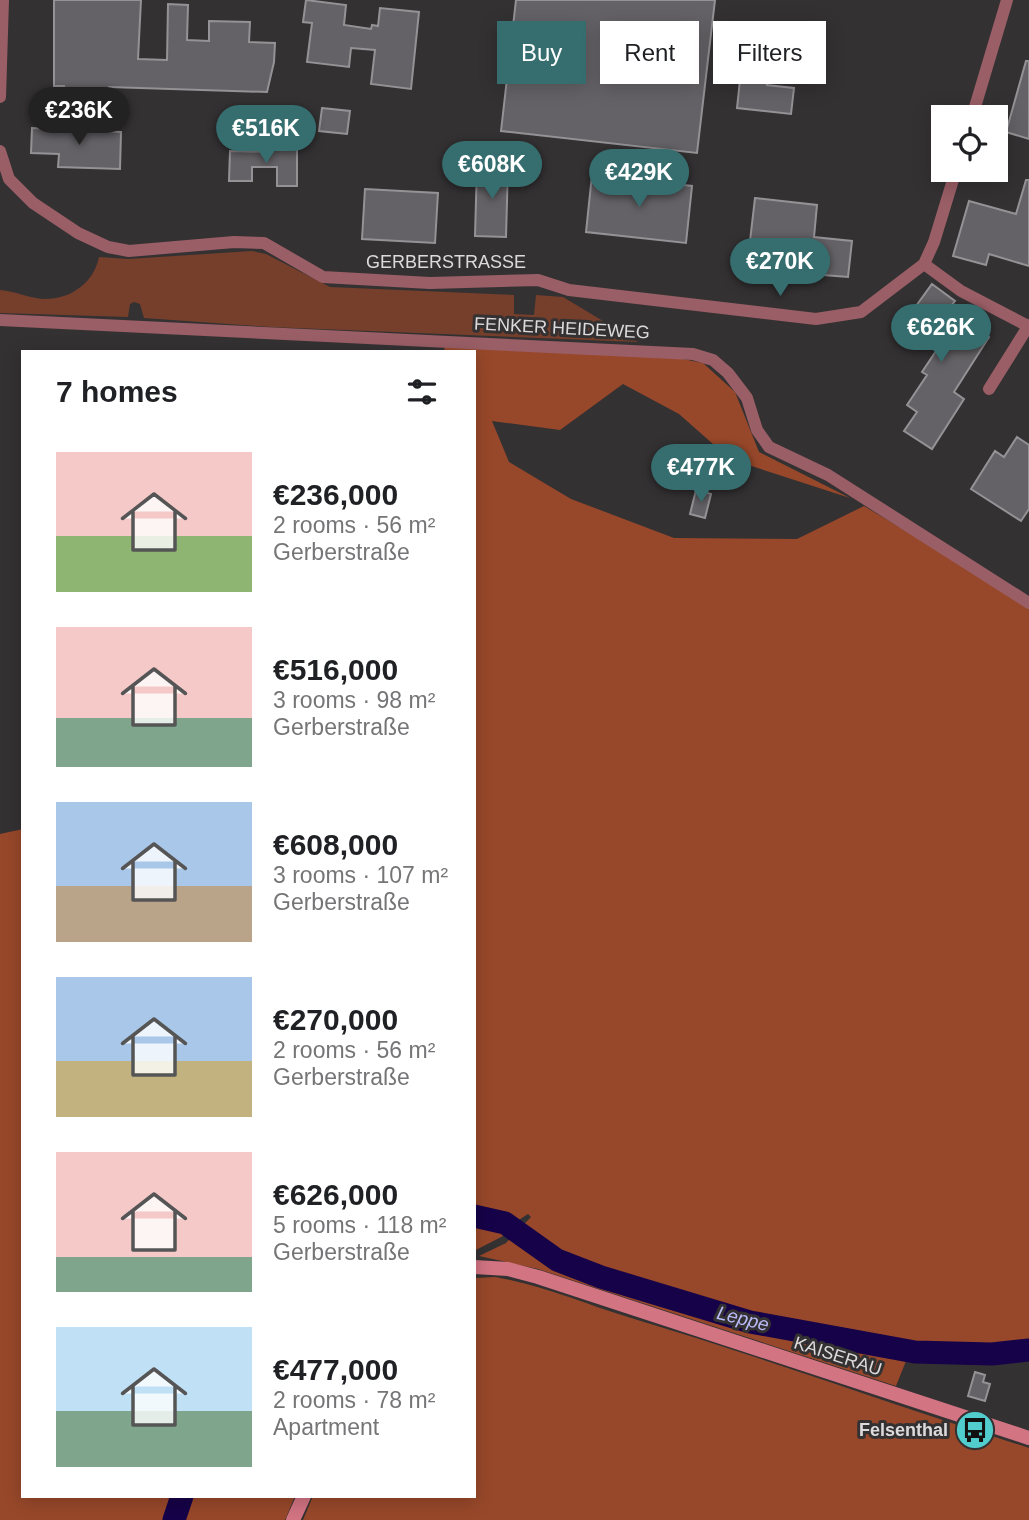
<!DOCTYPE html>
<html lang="en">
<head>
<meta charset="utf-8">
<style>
	body { margin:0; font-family:Helvetica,sans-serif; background:#f6f6f6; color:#202124; height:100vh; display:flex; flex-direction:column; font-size:26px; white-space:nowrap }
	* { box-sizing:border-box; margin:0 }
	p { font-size:23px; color:#757577 }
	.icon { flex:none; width:38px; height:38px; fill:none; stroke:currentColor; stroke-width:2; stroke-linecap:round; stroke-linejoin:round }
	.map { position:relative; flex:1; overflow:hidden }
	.panel { position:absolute; left:21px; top:350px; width:455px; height:1148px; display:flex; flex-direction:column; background:#fff; border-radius:0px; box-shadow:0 4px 18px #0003 }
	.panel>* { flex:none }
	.hud { position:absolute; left:497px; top:21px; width:427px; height:63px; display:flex; gap:14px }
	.fabs { position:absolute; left:931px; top:105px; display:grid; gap:14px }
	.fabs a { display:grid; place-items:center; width:77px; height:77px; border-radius:0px; background:#fff; box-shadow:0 4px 18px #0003; font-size:35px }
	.price { position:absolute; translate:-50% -60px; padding:0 16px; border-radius:24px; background:#366e70; color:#fff; font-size:23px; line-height:46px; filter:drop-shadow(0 2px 4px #0008) }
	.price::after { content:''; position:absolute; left:50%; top:42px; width:21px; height:16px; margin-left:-10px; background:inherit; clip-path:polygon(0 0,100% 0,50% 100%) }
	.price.active { background:#222; color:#fff }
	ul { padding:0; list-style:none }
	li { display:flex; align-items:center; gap:21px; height:175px; padding:0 35px }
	li span { display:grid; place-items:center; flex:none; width:196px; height:140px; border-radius:0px; color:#555 }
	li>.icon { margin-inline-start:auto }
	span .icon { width:84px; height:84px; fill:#fffc; stroke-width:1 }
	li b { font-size:30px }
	h2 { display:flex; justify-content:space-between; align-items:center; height:84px; padding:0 35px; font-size:30px }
	.chip { padding:0 24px; border-radius:0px; background:#fff; box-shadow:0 4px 18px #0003; font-size:24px; line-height:63px }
	.chip.active { background:#366e70; color:#fff }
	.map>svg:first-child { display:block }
</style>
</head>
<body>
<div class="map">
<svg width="1029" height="1520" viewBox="0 0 1029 1520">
	<rect width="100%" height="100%" fill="#343133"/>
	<path fill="#763f2b" d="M252,251L266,254L330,287L514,295V314L534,315L536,295L563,297L638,342L271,327L144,318L140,304L134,302L130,304L128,317L0,313V290C15,291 28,298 43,299C70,300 94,283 99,257L128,259Z"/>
	<path fill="#98482a" d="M445,346L657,354L703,363L735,392L759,452L850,498L730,459L679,414L623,384L560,430L492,421L509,462L571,499L674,538L797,539L864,506L1029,605V1359L906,1361L896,1386L538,1269L479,1256L506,1243L531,1217L528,1214L511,1225L503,1236L474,1251V352H444Z
		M23,829V1496H295L285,1520H0V834Z
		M495,1277C542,1285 585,1304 631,1318C765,1358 896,1406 1029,1448V1520H303L313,1496H474V1278Z"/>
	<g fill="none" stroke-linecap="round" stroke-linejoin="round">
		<path stroke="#160248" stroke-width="23" d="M474,1216L505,1223L557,1260L601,1277L750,1322L915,1352L992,1354L1029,1350
			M174,1520L182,1496"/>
	</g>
	<path fill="#646266" stroke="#959296" stroke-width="2" d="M54,0H141L138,59L167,60L168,4L188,5L187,40L209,41V21L250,22L249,42L275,43L274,62L267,92L109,87L108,98L64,96V86H54Z
		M306,0L346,5L344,25L371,29L372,25L378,26L380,8L419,12L411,89L371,84L375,50L351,48L349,67L307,62L312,23L303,22Z
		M516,0H715L697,153L501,131Z
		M746,24L801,30L797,57L771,54L767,85L794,88L791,114L737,108Z
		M1026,61H1029V139L1006,132Z
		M322,108L350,111L347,134L319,131Z
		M32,128L121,132L120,169L58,167L59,154L31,153Z
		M270,146L297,147V186H277V167H252V181H229L230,151L270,152Z
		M477,166H508L506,237L475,236Z
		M592,175L692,186L686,243L586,232Z
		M1026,180H1029V266L989,254L986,265L953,256L969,201L1016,214Z
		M365,189L438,193L435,243L362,239Z
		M755,198L817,205L814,237L852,241L848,277L823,275L825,249L750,241Z
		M932,284L955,301L948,310L989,337L954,392L964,399L932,449L904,431L917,412L907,405L927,375L922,372L936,351L911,333L917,325L908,317Z
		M1017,437L1029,445V509L1021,521L971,489L995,451L1004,457Z
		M696,490L711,494L705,518L690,514Z
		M975,1372L985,1375L983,1382L990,1384L985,1401L968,1396Z"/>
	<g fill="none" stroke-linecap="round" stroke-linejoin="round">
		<path stroke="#9a5e66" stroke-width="12" d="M0,97L3,0
			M972,117L1007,0
			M0,151L9,179L33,203L78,233L108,247L129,251L234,242L264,243L323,277L430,283L538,280L569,290L816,319L861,312L924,264L934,242L956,170
			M924,264L961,291L1028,326
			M0,320L693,354L713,360L728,373L747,398L757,430L769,447L828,475L1029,603
			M989,389L1029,325"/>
		<path stroke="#d37483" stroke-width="14" d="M474,1267L508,1269L538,1277L1029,1438
			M293,1520L304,1496"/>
	</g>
	<defs>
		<g id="bus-disc" transform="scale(2.0125)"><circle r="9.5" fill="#52cdcd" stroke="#343133"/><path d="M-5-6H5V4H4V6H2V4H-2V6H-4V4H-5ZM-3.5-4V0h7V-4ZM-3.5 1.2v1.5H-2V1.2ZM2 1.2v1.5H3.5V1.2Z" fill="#111"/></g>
	</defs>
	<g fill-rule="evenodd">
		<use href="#bus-disc" x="975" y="1430"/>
	</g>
	<g text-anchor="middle" stroke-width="6" stroke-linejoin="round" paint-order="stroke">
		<g font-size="18" fill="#dddadc" stroke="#343133">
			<text x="446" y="268">GERBERSTRASSE</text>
			<text transform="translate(562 328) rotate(3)" y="6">FENKER HEIDEWEG</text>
			<text transform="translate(838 1356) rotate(18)" y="6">KAISERAU</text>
		</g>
		<g font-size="18" font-weight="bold" fill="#dddadc" stroke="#343133" text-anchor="end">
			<text x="948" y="1436">Felsenthal</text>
		</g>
		<g font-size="19" font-style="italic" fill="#b9baf8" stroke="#343133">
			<text transform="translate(743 1318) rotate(14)" y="7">Leppe</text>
		</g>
	</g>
</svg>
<div class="fabs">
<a><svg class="icon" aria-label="locate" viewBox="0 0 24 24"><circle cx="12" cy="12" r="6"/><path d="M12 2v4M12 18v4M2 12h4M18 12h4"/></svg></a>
</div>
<b class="price active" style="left:79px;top:147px">€236K</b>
<b class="price" style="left:266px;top:165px">€516K</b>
<b class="price" style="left:492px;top:201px">€608K</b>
<b class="price" style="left:639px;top:209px">€429K</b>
<b class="price" style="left:780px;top:298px">€270K</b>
<b class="price" style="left:941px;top:364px">€626K</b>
<b class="price" style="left:701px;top:504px">€477K</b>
<div class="hud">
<a class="chip active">Buy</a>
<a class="chip">Rent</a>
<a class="chip">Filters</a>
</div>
<section class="panel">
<h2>7 homes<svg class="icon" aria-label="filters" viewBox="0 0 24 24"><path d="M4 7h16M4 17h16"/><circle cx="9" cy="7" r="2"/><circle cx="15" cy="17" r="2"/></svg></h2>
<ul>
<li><span style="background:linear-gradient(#f6c9c9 60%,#8fb573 0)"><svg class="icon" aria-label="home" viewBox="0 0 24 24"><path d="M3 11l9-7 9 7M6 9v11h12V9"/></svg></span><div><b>€236,000</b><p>2 rooms · 56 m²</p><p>Gerberstraße</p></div></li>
<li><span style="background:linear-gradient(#f6c9c9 65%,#7fa58c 0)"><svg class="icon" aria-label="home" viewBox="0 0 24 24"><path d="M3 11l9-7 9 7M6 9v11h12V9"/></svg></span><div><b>€516,000</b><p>3 rooms · 98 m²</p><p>Gerberstraße</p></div></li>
<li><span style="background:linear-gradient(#a9c7e8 60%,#b9a48a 0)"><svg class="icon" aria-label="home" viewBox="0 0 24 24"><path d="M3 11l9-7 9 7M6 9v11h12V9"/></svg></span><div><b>€608,000</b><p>3 rooms · 107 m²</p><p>Gerberstraße</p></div></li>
<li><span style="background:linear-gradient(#a9c7e8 60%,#c2b280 0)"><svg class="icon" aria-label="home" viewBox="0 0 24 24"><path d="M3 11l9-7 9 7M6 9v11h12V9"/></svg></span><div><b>€270,000</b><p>2 rooms · 56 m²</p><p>Gerberstraße</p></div></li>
<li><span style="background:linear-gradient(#f6c9c9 75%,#7fa58c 0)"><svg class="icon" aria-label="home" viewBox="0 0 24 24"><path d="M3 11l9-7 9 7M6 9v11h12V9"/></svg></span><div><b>€626,000</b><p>5 rooms · 118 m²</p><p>Gerberstraße</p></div></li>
<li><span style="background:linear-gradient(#bfe0f5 60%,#7fa58c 0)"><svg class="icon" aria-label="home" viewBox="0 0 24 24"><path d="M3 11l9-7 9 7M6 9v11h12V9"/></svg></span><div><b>€477,000</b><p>2 rooms · 78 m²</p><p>Apartment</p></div></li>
</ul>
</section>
</div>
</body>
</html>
